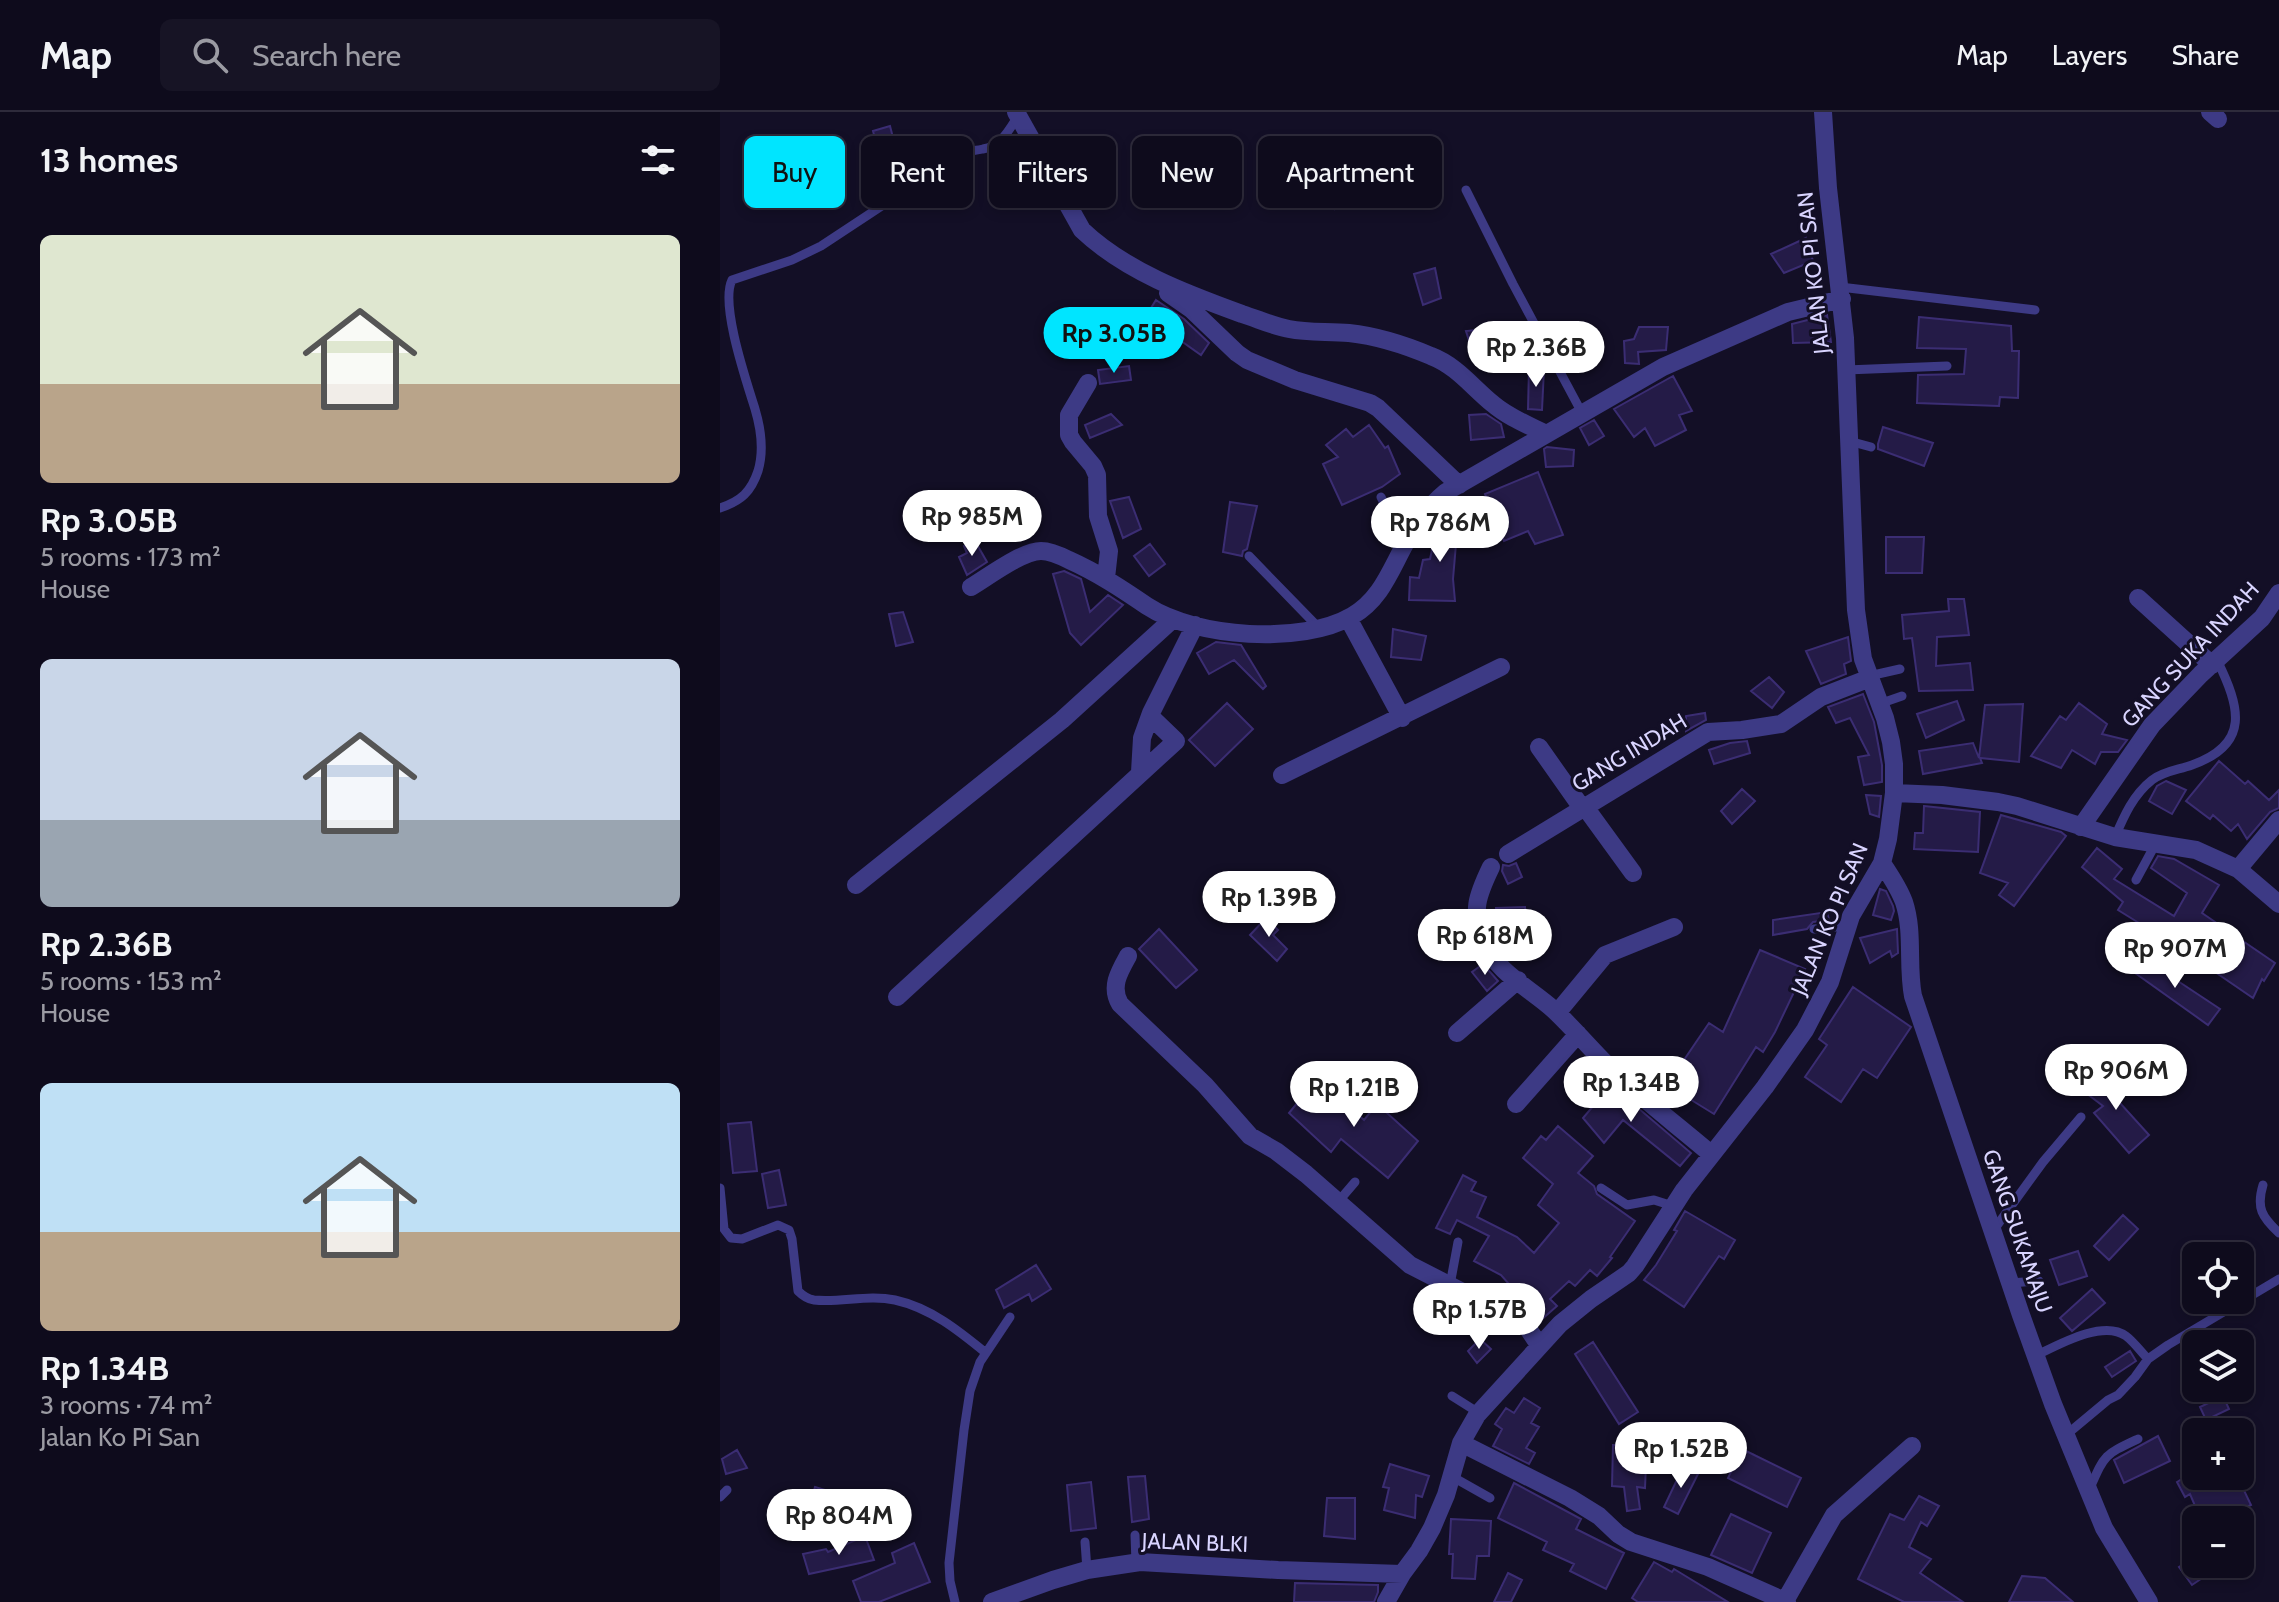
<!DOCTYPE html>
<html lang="en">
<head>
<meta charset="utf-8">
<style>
	body { margin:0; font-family:Cabin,sans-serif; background:#171425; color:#f1f3f6; height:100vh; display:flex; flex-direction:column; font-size:30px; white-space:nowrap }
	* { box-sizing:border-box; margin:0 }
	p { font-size:26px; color:#9b9ba3 }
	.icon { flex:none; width:44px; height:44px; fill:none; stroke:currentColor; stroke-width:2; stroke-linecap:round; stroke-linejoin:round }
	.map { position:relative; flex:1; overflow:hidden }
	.details { display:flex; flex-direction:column; background:#0e0b1c; width:720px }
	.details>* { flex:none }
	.top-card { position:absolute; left:24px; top:24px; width:760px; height:72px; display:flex; gap:16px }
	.buttons { position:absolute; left:1462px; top:1130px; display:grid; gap:16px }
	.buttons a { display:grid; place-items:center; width:72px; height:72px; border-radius:12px; background:#0e0b1c; box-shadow:0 4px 12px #0003,0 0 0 2px #2e2b3b; font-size:40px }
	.price { position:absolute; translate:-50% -68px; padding:0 18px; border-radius:28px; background:#fff; color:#222; font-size:26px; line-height:52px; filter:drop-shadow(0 2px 4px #0008) }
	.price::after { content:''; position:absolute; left:50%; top:48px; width:24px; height:18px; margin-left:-12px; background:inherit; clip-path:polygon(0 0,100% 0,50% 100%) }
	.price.current { background:#00e5ff; color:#111 }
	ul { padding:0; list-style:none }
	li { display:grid; align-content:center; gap:16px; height:424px; padding:0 40px }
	li span { display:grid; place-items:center; height:248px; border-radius:12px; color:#555 }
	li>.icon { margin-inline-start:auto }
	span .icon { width:144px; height:144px; fill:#fffc; stroke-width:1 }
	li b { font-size:34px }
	h2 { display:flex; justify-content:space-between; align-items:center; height:96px; padding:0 40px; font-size:34px }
	.tag { padding:0 28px; border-radius:12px; background:#0e0b1c; box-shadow:0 4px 12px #0003,0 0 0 2px #2e2b3b; font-size:28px; line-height:72px }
	.tag.current { background:#00e5ff; color:#111 }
	header { display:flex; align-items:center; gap:48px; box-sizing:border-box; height:112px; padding:0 40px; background:#0e0b1c; border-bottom:2px solid #2e2b3b }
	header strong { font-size:38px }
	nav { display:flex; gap:44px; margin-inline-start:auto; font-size:28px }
	.search { width:560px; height:72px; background:#171425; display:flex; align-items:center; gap:20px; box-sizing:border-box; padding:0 28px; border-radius:12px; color:#9b9ba3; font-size:30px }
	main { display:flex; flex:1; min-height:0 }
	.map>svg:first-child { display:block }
</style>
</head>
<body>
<header>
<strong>Map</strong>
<div class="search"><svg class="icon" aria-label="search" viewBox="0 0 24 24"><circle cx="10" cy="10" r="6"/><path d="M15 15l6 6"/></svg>Search here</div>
<nav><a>Map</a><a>Layers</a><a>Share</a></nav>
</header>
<main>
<section class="details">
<h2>13 homes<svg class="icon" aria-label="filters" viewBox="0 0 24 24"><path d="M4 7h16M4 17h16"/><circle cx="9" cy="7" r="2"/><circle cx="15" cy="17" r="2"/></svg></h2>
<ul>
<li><span style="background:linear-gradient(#dfe7d0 60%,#b9a48a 0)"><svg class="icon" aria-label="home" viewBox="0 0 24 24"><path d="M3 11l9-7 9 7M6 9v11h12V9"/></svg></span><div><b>Rp 3.05B</b><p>5 rooms · 173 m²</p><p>House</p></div></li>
<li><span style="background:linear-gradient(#c9d6e8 65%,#9aa5b1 0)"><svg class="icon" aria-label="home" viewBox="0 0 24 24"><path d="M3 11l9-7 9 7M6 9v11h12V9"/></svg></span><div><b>Rp 2.36B</b><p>5 rooms · 153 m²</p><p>House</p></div></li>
<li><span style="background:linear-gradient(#bfe0f5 60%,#b9a48a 0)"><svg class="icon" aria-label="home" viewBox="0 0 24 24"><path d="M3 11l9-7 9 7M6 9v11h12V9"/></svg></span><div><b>Rp 1.34B</b><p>3 rooms · 74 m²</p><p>Jalan Ko Pi San</p></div></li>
</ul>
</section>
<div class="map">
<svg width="1559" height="1490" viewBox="0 0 1559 1490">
	<rect width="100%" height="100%" fill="#130f26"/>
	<path fill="#241b47" stroke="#3b2d73" stroke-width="2" d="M170,14L178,45L161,50L153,19Z
		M628,79L630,94L615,97L613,80Z
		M1086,126L1093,149L1064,161L1051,142Z
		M715,156L721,186L703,193L694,162Z
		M436,188L464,207L489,231L481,243L426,204Z
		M1107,203L1111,230L1073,231L1072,212Z
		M1199,205L1291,214L1292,239H1299L1298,286L1280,285L1279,294L1197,291L1198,263L1244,262L1246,237L1197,236Z
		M919,215H948L946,238L918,240L919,252L905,251L904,229L914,227Z
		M775,216L776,234L752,238L746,219Z
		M409,254L411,268L380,272L378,258Z
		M809,256L824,257L822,298L808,297Z
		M953,264L972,299L959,303L966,318L935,334L925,316L914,325L894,297Z
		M391,302L402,313L370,326L365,313Z
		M766,302L781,312L784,325L751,328L749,303Z
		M874,308L884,324L869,333L860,316Z
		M649,313L665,336L668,334L680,362L662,375L622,393L603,352L618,345L606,333L626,317L633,325Z
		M1163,315L1213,331L1204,354L1158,337V332Z
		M827,335L854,338L853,354L826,355L824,337Z
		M818,360L843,423L815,432L808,419L784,429L765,382Z
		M409,385L421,417L403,426L390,389Z
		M510,390L537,394L527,437L523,439L522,444L503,440Z
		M719,405L746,410L745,433L736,432L733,467L735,489L689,488L690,465L699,466L703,448L710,447Z
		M1166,425H1204L1202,461H1166Z
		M255,429L267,450L247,463L239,445L247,441L244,434Z
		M430,432L445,452L429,464L414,444Z
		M344,459L361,467L370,500L388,483L403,493L361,533L350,521L333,462Z
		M1228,487H1244L1249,523L1217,525L1216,554L1250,551L1253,578L1199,579L1192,526L1184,527L1182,503L1229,499Z
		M183,500L193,530L176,534L169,502Z
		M673,517L706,524L701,548L671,545Z
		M1128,525L1131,549L1124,552L1126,562L1101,572L1086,539Z
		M496,530L521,533L546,574L543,577L514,548L489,562L477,541Z
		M1049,565L1064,580L1052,596L1031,579Z
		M1143,582L1154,610L1162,653V670L1144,673L1138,645L1149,643L1130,606L1116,611L1108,595Z
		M1237,589L1244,608L1206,626L1197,602Z
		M507,591L533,617L495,654L469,628Z
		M1359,591L1387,612L1382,622L1407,628L1398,640H1381L1375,652L1352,638L1341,656L1311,644L1340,604L1346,608Z
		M1303,592L1299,650L1260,646L1262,651L1203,662L1199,639L1253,631L1259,646L1265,593Z
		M985,601L986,608L966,619V604Z
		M1027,629L1030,641L994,652L989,638L1010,631Z
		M1499,649L1525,672L1528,669L1549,688L1559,678V696L1550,700L1527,727L1518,712L1511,719L1493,703L1490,707L1466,689Z
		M1446,669L1466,678L1452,702L1429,689L1437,674Z
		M1022,677L1035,689L1012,712L1001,699Z
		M1146,683L1161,684L1159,705L1150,702Z
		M1204,694L1260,700L1258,740L1194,737L1195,721H1203Z
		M1281,703L1341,720L1346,724L1294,794L1279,783L1288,771L1260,761Z
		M1377,736L1402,757L1394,767L1454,804L1467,781L1431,756L1438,744L1454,747L1499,773L1482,801L1555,851L1544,869L1542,867L1533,886L1441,823L1440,824L1398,798L1403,790L1362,755Z
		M796,751L802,765L788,772L782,759L783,753L789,754Z
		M1160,777L1166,779L1173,794L1174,799L1171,808L1153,803Z
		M805,795L808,825L779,823L776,796Z
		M1107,800L1109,808L1093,810L1087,817L1053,823V808Z
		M546,806L558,818L553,823L567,837L557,849L530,823Z
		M439,817L477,858L456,876L419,837Z
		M1177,817L1178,841L1172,845L1170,839L1150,851L1140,826Z
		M1040,838L1085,857L1055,920L1043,940L1036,935L994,1002L947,973L989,911L1003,920Z
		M1417,842L1500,897L1488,913L1408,856Z
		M763,852L778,869L767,879L752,860Z
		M1133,875L1191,915L1157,966L1143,957L1121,990L1085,965L1107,933L1099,927Z
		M1386,955L1400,965L1390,980L1429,1023L1409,1041L1374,1001L1383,994L1366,981Z
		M597,967L644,1008L657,992L698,1029L668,1066L621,1027L611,1040L569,1001Z
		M891,973L971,1041L960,1054L903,1008L884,1031L863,1006Z
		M31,1010L37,1059L13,1061L8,1012Z
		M838,1014L873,1044L858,1061L874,1074L877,1082L915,1109L890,1145L892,1146L877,1164L870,1158L855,1174L849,1169L830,1187L837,1194L821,1208L781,1163L754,1149L769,1124L737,1108L730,1122L716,1116L743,1063L756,1070L751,1079L766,1085L757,1105L797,1125L814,1141L839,1111L818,1093L833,1072L803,1046L821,1024L826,1028Z
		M59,1058L66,1093L48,1096L42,1062Z
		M965,1099L1015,1128L1004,1147L999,1144L964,1195L924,1168L936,1153L957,1119L954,1118Z
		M1403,1103L1418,1117L1389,1148L1374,1134Z
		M1358,1139L1367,1164L1339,1173L1330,1148Z
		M316,1153L331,1177L312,1189L309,1182L284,1196L276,1178Z
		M1372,1177L1385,1191L1352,1219L1340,1206Z
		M760,1227L771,1237L757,1251L748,1239Z
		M873,1230L918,1300L899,1312L855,1242Z
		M1410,1239L1416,1249L1392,1265L1385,1255Z
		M1503,1284L1509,1297L1486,1308L1480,1295Z
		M804,1286L820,1296L811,1311L819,1315L806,1336L815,1341L809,1352L773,1334L782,1317L775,1312L786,1296L794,1301Z
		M1438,1324L1450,1349L1404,1371L1394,1348Z
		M893,1333L922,1334L921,1351L926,1352L925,1376L917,1375L920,1397L907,1399L904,1375L892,1374Z
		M1022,1337L1081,1366L1067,1395L1008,1366Z
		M17,1338L27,1356L6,1362L2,1347Z
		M670,1352L709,1364L702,1385L696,1383L695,1406L664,1398L669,1376L663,1375Z
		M963,1355L978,1362L958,1402L944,1395Z
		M1476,1358V1364H1499L1506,1376L1520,1370L1531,1393L1498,1408H1481L1470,1382L1465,1385L1457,1370Z
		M425,1364L429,1407L412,1410L408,1365Z
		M371,1370L376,1416L351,1419L347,1373Z
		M794,1371L861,1407L856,1417L904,1441L886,1477L850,1459L854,1452L823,1438L827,1430L778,1406Z
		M95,1375L141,1389L135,1414L88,1398Z
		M1199,1384L1219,1394L1207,1414L1201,1410L1189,1435L1211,1447L1200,1461L1243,1490H1184L1138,1467L1170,1402L1184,1408Z
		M607,1386H635V1427L604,1424Z
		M1011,1402L1051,1421L1032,1461L991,1443Z
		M731,1407L771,1409L769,1444H757L755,1467L732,1466L733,1442H729Z
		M145,1424L154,1448L89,1462L83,1442L106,1437L108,1440Z
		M194,1431L210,1470L159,1490H141L133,1469L175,1451L172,1441Z
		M1476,1444V1452H1503L1472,1473L1459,1455Z
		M934,1450L952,1460L954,1457L1008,1490H918L912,1486Z
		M788,1461L802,1468L791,1490H774Z
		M1302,1464L1325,1466L1353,1490H1289Z
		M575,1471L658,1473V1480L654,1490H574Z"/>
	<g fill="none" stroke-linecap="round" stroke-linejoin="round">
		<path stroke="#3d3a85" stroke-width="9" d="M746,78L793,172L862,301
			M1120,175L1315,198
			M1126,258L1227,254
			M1129,329L1151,335
			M661,385L684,433
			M0,396C21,389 31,380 38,359C44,339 41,317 35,297C26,268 0,192 12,168L72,148L101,134L242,41C250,38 255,39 263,37C281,34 289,18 298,4
			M529,444L598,515
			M1149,564L1180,557
			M1159,592L1182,584
			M1395,725C1404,704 1413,683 1432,668C1444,659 1458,658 1472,653C1531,632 1520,595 1497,548
			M1416,768L1436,731
			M1094,817L1127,814
			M1543,1073C1536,1096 1542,1105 1559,1121
			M0,1076L4,1117L11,1126L22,1127L58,1113L69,1118L72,1127L78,1179C83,1184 87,1187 94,1188C121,1191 148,1182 175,1188C211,1196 239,1219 266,1241
			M881,1076L907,1093L934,1088L953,1094
			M617,1091L635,1070
			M1273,1119L1323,1050L1361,1005
			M1290,1171L1319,1169
			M730,1173L738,1130
			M1315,1244C1338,1233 1383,1207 1406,1224C1414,1230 1421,1240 1428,1247
			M732,1284L759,1301
			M1346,1323L1388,1288L1398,1283L1415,1265L1428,1247L1448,1233L1559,1167
			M731,1364L770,1386
			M1370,1376C1385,1342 1384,1343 1418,1327
			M0,1385L7,1378
			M415,1423L416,1451
			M365,1430L367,1458
			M235,1490L230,1469L229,1451L244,1318L250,1279L260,1250L290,1205"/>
		<path stroke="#3d3a85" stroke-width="18" d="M296,0L362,118C405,159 467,182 522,202C538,207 553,214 569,217C589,221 609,219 629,221C657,224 685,233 711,244C737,254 752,275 773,292C788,305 808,313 826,322
			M1490,0L1498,7
			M448,181L471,197L517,241L527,248L575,268L650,291L658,296L739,373
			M368,271L349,303V323L353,330L373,354L377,363L378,404L389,439L386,466
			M251,475C268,465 302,439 321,439C330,439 341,444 349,448C378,461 402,477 427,494C476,526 582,533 632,504C661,487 670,459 685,432C696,412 708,395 726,380L943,255L1068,200L1122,187
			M1418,486L1492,553
			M628,506L682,606
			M819,635L862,696
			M420,660L422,626L431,601L475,513
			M562,663L781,555
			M1174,681L1222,683L1278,690L1297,694L1395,725L1476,738L1518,757L1559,792
			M865,695L913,761
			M1361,715L1432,613L1481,562L1542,506L1559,481
			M788,742L988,620L1022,618L1061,612L1101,585L1150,566
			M1162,751C1170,763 1179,776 1184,790C1194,820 1187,853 1193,884L1301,1203L1333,1292L1384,1416L1429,1490
			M771,755C757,784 751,799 764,830C776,860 811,877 834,898C853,916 870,936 889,955C921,986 957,1013 991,1042
			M1518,757L1559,708
			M136,773L342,608L453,507
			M408,844C399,860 390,875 400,892L485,973L530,1024L556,1039L586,1062L690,1153L805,1212L819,1233
			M177,885L456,629L430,604
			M837,901L885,843L954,815
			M737,921L798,868
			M796,992L858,922
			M741,1331L850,1386L879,1404L898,1422L911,1430L988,1455L1067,1490
			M1065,1489L1114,1403L1192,1334
			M272,1490L333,1468L367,1458L420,1450L558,1458L682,1462
			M666,1490L682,1462L699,1439L712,1416L726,1383L741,1331L757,1303L840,1212L871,1187L909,1161L915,1154L964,1078L1045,975L1085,918L1110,870L1131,804L1162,751L1168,727L1174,681V652L1171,630L1165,606L1143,547L1136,498L1125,226L1108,76L1103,0"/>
	</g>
	<g text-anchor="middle" stroke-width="6" stroke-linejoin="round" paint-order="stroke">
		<g font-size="22" fill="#d9d4ff" stroke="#130f26">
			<text transform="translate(1093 161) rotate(-96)" y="8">JALAN KO PI SAN</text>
			<text transform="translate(1470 542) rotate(-47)" y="8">GANG SUKA INDAH</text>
			<text transform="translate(909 640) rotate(-31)" y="8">GANG INDAH</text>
			<text transform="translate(1109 807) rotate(-67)" y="8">JALAN KO PI SAN</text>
			<text transform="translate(1298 1119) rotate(71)" y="8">GANG SUKAMAJU</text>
			<text transform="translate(475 1430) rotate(2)" y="8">JALAN BLKI</text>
		</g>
	</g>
</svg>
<div class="buttons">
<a><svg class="icon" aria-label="locate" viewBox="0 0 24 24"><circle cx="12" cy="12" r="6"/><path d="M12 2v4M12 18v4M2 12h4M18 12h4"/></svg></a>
<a><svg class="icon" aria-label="layers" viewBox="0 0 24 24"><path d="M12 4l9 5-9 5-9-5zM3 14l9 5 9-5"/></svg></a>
<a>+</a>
<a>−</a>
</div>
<b class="price current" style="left:394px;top:263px">Rp 3.05B</b>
<b class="price" style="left:816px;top:277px">Rp 2.36B</b>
<b class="price" style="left:252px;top:446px">Rp 985M</b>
<b class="price" style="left:720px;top:452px">Rp 786M</b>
<b class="price" style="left:549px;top:827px">Rp 1.39B</b>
<b class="price" style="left:765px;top:865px">Rp 618M</b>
<b class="price" style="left:1455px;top:878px">Rp 907M</b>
<b class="price" style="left:1396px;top:1000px">Rp 906M</b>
<b class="price" style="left:911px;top:1012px">Rp 1.34B</b>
<b class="price" style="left:634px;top:1017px">Rp 1.21B</b>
<b class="price" style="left:759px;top:1239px">Rp 1.57B</b>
<b class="price" style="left:961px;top:1378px">Rp 1.52B</b>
<b class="price" style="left:119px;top:1445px">Rp 804M</b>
<div class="top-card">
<a class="tag current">Buy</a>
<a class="tag">Rent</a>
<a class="tag">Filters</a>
<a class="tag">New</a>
<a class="tag">Apartment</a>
</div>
</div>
</main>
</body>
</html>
